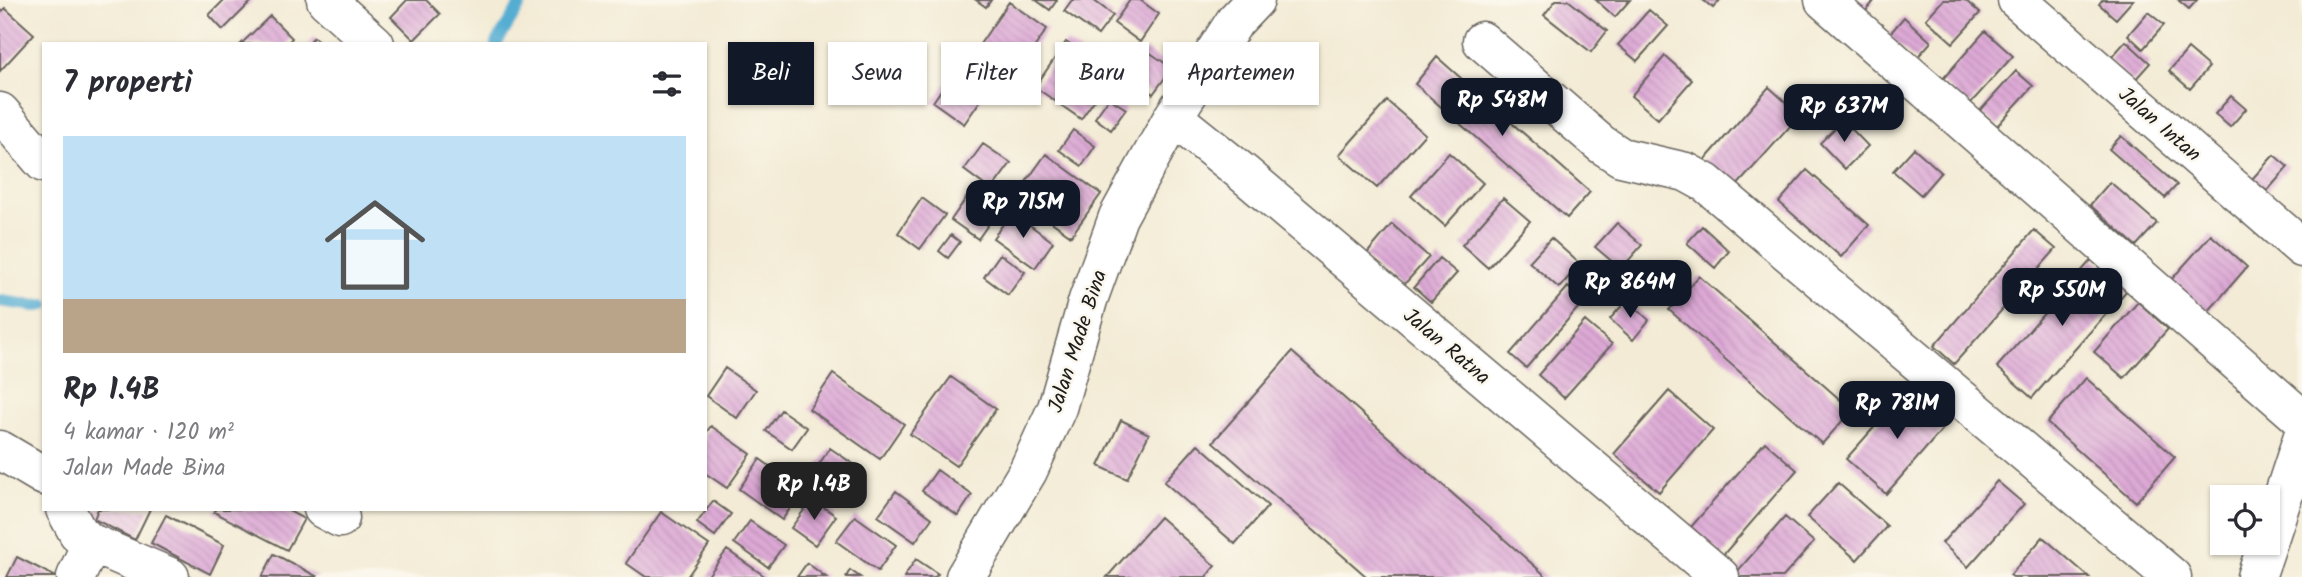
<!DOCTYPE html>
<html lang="id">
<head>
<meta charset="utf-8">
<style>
	body { margin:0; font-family:Kalam,sans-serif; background:#f2f2f3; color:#2b2b33; height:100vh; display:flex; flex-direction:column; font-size:26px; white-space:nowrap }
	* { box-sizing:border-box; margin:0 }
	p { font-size:23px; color:#7c7c81 }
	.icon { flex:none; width:38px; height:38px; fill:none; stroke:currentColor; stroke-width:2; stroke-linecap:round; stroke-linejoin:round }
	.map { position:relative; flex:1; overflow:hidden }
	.details { position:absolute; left:42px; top:42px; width:665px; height:469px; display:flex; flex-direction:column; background:#fff; border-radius:0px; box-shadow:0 2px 5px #0004 }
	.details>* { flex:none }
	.top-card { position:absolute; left:728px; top:42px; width:665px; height:63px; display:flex; gap:14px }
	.buttons { position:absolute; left:2210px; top:485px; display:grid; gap:14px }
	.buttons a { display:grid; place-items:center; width:70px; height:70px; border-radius:0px; background:#fff; box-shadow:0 2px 5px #0004; font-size:35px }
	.price { position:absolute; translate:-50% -60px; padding:0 16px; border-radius:14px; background:#111827; color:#fff; font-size:23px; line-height:46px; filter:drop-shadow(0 2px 4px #0008) }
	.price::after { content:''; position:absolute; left:50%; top:42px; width:21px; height:16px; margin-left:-10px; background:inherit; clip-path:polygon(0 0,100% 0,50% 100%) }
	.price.on { background:#222; color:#fff }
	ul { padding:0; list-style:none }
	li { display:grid; align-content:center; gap:14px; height:371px; padding:0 21px }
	li span { display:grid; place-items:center; height:217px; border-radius:0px; color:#555 }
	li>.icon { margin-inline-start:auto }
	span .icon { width:126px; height:126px; fill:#fffc; stroke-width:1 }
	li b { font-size:30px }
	h2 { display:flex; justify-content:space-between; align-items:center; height:84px; padding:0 21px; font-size:30px }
	.chip { padding:0 24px; border-radius:0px; background:#fff; box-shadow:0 2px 5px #0004; font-size:24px; line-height:63px }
	.chip.on { background:#111827; color:#fff }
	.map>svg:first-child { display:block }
</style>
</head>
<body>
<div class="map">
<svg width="2302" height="577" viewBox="0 0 2302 577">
	<defs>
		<pattern id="building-back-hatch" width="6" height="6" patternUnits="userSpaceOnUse" patternTransform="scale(1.75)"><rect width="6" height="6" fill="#dda9d6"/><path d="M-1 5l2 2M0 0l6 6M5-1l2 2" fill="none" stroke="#bd91b7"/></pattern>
	</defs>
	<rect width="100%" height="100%" fill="#fbf7ec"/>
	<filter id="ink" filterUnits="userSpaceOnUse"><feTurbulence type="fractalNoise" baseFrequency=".0143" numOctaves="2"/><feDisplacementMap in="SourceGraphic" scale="14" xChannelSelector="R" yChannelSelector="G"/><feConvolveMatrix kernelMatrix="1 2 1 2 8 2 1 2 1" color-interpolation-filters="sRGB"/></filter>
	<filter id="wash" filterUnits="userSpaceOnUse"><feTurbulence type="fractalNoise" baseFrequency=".00686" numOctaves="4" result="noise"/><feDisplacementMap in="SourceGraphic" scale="28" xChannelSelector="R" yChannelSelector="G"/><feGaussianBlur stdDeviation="1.57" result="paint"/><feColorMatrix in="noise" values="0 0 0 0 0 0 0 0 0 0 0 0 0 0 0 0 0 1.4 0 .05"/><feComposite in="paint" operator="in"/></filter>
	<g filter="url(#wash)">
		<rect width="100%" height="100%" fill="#f3ebd5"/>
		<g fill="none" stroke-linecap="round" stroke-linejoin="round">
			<path stroke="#55add2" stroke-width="12" d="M496,44L523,0
				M0,301L36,306L44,305"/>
		</g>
		<g id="blocks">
			<path fill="url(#building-back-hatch)" d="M224,0H253L223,30L209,15Z
				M407,0H426L440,14L414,40L391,17Z
				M976,0H991L986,7Z
				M1036,0H1057L1050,10Z
				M1072,0H1093L1113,15L1098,35L1064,11Z
				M1130,0H1140L1159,14L1140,42L1114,23Z
				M1556,0H1568L1607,31L1591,52L1544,15Z
				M1596,0H1630L1615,17Z
				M1703,0H1720L1713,8Z
				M1852,0H1875L1865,12Z
				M1943,0H1965L1980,13L1953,43L1926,19Z
				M2102,0H2133L2116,19L2099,4Z
				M2178,0H2197L2189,9Z
				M1009,2L1047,29L1016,74L978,47Z
				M5,8L34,34L0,71V14Z
				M1649,10L1668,26L1637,61L1618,45Z
				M2148,12L2164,25L2143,49L2128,35Z
				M270,16L292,38L287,44H241Z
				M1904,17L1931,42L1915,60L1888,36Z
				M1985,31L2013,56L1968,106L1941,81Z
				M314,37L321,44H307Z
				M2126,41L2150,63L2133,82L2109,60Z
				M1066,42L1112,75L1081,119L1035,87Z
				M2188,49L2209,67L2190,89L2169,71Z
				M1146,50L1172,68L1153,94L1128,76Z
				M1665,56L1692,80L1658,119L1631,96Z
				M1437,57L1590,192L1567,218L1415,84Z
				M962,59L994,81L964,124L933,102Z
				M2016,71L2033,86L1997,126L1980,111Z
				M1769,87L1800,115L1734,189L1704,161Z
				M2231,96L2246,109L2230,127L2215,114Z
				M1109,98L1126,109L1111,130L1095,118Z
				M1387,101L1425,134L1377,188L1339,155Z
				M1843,120L1868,146L1845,169L1820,143Z
				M1073,130L1095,146L1082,166L1059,150Z
				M2121,136L2177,185L2165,198L2109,149Z
				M983,144L1011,163L991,190L964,170Z
				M1914,148L1941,172L1921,195L1893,171Z
				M1449,153L1483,183L1445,226L1411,196Z
				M1046,154L1101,194L1071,236L1016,196Z
				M2274,155L2288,167L2267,191L2252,179Z
				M1807,170L1869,225L1841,257L1779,202Z
				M2110,182L2157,223L2136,246L2090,205Z
				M967,197L994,216L978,239L951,220Z
				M922,198L945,215L920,249L898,233Z
				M1503,198L1530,221L1488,268L1462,245Z
				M1012,212L1053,242L1035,268L993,238Z
				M1617,223L1642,245L1621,269L1595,247Z
				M1392,224L1429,257L1400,289L1364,257Z
				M1702,226L1729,251L1715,268L1687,243Z
				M2034,230L2056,249L1954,364L1934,346Z
				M951,235L960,242L948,258L939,251Z
				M2211,235L2247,267L2207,313L2170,281Z
				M1551,238L1580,264L1559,288L1529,262Z
				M1000,254L1025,272L1008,295L984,277Z
				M1439,258L1457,273L1431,302L1414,287Z
				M2093,258L2128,289L2032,398L1997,367Z
				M1699,276L1852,410L1822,444L1669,310Z
				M1568,287L1584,301L1526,368L1510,354Z
				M1627,300L1649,320L1633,340L1610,319Z
				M2138,302L2168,329L2124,378L2094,352Z
				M1585,321L1612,344L1564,398L1538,375Z
				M1292,352L1547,577H1367L1213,442Z
				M725,368L756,390L737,418L706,396Z
				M833,374L904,424L880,459L809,409Z
				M951,377L996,409L956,466L910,434Z
				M2086,378L2175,457L2136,502L2047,423Z
				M1909,388L1948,423L1886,494L1846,459Z
				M1669,391L1713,430L1659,492L1614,454Z
				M781,410L807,428L792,449L766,431Z
				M1121,420L1149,434L1127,479L1099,466Z
				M711,426L751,454L727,488L705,473V434Z
				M1765,442L1797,470L1723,555L1691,527Z
				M1198,444L1268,506L1235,544L1164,482Z
				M830,448L862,470L846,492L815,470Z
				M760,459L803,490L782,520L739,489Z
				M937,470L972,495L958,516L922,491Z
				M1997,481L2024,504L1968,567L1942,543Z
				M1838,483L1887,526L1857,560L1807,517Z
				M896,491L932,518L915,542L878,516Z
				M812,499L836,516L815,545L791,528Z
				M713,501L731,514L715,536L697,523Z
				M98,509H150L135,540L94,519Z
				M216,509H285L304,519L287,550L214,512Z
				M661,512L709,545L687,577H646L626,563Z
				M166,515L224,545L210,574L151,543Z
				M855,516L896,545L878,571L836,541Z
				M1160,517L1215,566L1206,577H1107Z
				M1785,517L1814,542L1783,577H1739L1735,574Z
				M750,521L784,545L768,567L734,543Z
				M2043,537L2089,577H2013L2010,575Z
				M727,550L766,577H707Z
				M274,554L318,577H262Z
				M17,557L56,577H7Z
				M916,559L938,574L935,577H904Z
				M807,563L826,577H797Z
				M850,570L860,577H846Z"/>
		</g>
	</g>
	<g filter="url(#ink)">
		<use href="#blocks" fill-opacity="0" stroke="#67645d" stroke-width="2"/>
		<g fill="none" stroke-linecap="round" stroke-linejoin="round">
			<g stroke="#67645d" stroke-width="41">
				<path id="minor" d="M326,0L375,44
					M1824,0L2302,419
					M2017,0L2302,248
					M1482,41L1601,144L1621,157L1686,172L1706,183L2172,577
					M0,112L44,163
					M1173,117L1243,173L1720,577
					M0,450L44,476
					M65,509L78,533L91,543L76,577
					M323,509L340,518
					M91,543L170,577
					M965,577L1028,471L1057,408L1088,300L1118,217L1173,117L1235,21L1255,0"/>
			</g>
			<g stroke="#67645d" stroke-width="41">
				<path id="highway" d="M2268,542L2302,439
					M2256,577L2268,542"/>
			</g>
			<use href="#minor" stroke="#fff" stroke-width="38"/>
			<use href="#highway" stroke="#fff" stroke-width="38"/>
		</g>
	</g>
	<g text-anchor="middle" stroke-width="5" stroke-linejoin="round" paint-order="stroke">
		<g font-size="21" fill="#1c1c1c" stroke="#fbf7ec">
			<text transform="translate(2160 124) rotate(41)" y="7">Jalan Intan</text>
			<text transform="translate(1077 341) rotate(-72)" y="7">Jalan Made Bina</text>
			<text transform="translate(1447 346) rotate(40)" y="7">Jalan Ratna</text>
		</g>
	</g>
</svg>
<div class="buttons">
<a><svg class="icon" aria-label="locate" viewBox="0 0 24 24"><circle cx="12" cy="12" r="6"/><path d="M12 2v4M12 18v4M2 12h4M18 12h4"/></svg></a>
</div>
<b class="price" style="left:1502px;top:138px">Rp 548M</b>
<b class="price" style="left:1844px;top:144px">Rp 637M</b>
<b class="price" style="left:1023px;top:240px">Rp 715M</b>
<b class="price" style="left:1630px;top:320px">Rp 864M</b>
<b class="price" style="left:2062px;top:328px">Rp 550M</b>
<b class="price" style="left:1897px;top:441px">Rp 781M</b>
<b class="price on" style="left:814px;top:522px">Rp 1.4B</b>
<div class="top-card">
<a class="chip on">Beli</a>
<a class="chip">Sewa</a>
<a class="chip">Filter</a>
<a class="chip">Baru</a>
<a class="chip">Apartemen</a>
</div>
<section class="details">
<h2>7 properti<svg class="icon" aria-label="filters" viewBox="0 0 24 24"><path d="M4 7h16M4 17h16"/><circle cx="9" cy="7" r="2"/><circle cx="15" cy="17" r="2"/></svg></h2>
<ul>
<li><span style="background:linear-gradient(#bfe0f5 75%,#b9a48a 0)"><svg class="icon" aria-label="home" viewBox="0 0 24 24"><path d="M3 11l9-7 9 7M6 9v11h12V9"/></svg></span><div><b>Rp 1.4B</b><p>4 kamar · 120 m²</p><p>Jalan Made Bina</p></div></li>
</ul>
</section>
</div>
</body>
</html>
